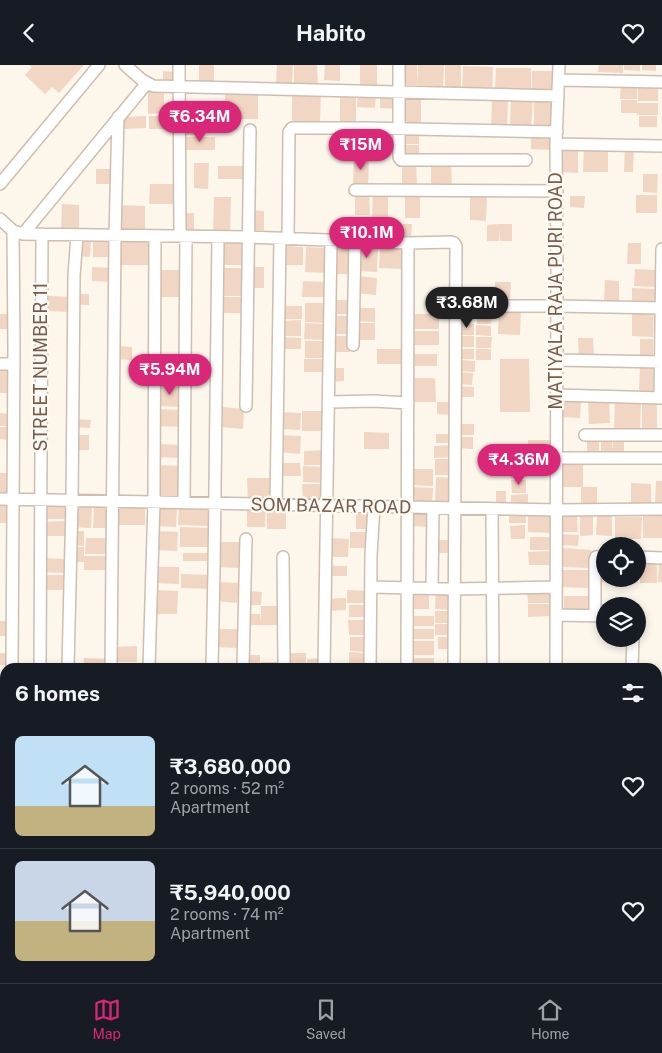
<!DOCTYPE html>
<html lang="en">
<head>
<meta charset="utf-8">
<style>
	body { margin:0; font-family:"Public Sans",sans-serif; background:#242831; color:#f1f3f6; height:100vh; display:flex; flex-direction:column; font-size:19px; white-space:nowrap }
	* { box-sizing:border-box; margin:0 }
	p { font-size:16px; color:#9ea1a6 }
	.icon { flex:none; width:28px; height:28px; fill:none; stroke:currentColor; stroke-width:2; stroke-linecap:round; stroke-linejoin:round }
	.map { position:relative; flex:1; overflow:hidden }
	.details { position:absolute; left:0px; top:598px; width:662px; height:321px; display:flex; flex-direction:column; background:#171b24; border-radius:15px 15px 0 0; box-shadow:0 2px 8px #0003 }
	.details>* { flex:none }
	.buttons { position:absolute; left:596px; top:472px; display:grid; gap:10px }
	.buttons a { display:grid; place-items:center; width:50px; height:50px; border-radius:50%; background:#171b24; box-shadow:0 2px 8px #0003; font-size:25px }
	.price { position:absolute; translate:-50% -42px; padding:0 11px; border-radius:18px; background:#db2777; color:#fff; font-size:16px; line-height:32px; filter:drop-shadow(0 1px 2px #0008) }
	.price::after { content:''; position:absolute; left:50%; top:30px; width:15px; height:11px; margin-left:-8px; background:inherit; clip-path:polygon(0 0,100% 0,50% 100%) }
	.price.active { background:#222; color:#fff }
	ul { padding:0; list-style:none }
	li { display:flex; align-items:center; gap:15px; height:125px; padding:0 15px }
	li+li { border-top:1px solid #363941 }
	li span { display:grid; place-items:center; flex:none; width:140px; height:100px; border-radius:8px; color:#555 }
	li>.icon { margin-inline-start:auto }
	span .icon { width:60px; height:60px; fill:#fffc; stroke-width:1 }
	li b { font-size:21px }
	h2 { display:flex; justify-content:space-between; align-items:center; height:60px; padding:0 15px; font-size:21px }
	header { display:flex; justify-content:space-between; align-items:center; height:65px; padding:0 15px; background:#171b24; font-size:22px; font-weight:700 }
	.tabs { display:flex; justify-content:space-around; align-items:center; height:70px; border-top:1px solid #363941; background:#171b24; font-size:14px; color:#9ea1a6 }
	.tabs a { display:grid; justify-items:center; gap:2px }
	.tabs .active { color:#db2777 }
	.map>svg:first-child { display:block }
</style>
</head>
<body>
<header><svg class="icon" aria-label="back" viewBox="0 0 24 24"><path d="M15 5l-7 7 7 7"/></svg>Habito<svg class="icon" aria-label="heart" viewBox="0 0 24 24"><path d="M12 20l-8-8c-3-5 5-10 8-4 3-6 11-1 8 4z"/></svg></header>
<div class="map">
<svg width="662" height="918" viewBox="0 0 662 918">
	<rect width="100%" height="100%" fill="#fcf6eb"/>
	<path fill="#f1d6c4" d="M29,0H84L59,28L52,22L45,29L25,10L32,2Z
		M199,0H214V20H199Z
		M277,0H293L292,19H276Z
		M294,0H317L318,23H294Z
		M325,0H340V16L324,15Z
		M360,0H377V23H360Z
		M403,0H417V23H403Z
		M418,0H444L443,23L417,22Z
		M445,0H461V26H445Z
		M599,0H623V8L598,7Z
		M624,0H640V6L624,5Z
		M642,0H656V6L642,5Z
		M463,1L493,2L492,29L462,28Z
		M496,3H531V26H495Z
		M163,6L178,7V19H163Z
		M532,6H554V29H532Z
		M638,18H658V36H638Z
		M621,19H637V34H620Z
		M148,25H164V48L148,49Z
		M292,27L321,28L320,56H292Z
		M225,28H258V54H225Z
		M358,28L376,29L375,43L357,42Z
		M340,29H356V57H340Z
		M380,29H395V44L380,43Z
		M403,29H421V58H403Z
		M492,34H508L507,63H491Z
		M511,34L533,35L531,63L510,62Z
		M621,35H637V38H658V50H637V48H621Z
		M534,36L552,37L551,61H534Z
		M181,38H204L203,52H181Z
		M146,51V63L123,64V52Z
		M149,51H179V64H149Z
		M639,51H657V62H639Z
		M183,57H198V70H183Z
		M382,66H395V79H382Z
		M404,66H419V79H404Z
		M531,70H552L551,85L531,84Z
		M184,72H215V85H184Z
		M404,80H419V94H404Z
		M562,80H578V108L562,107Z
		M584,80L608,81V107H583Z
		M625,82H634L633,107H624Z
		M354,90H369L368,123L353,122Z
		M402,96H416L417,122H402Z
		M194,98H209L208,124L194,123Z
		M431,98H451L452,123L431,124Z
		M218,101H245V114H218Z
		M96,104H116L115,119H96Z
		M643,109H658L657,128L643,127Z
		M150,119H178V139H149Z
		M373,126H388V154H372Z
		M405,128H420V153H405Z
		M369,129L370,150H355V130Z
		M470,129H487L486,156L470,155Z
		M636,130H657V148H636Z
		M570,131H585L584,143L570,142Z
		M214,132H231L230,171L213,170Z
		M62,139L79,140V167H61Z
		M117,140L145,141V167L116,166Z
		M251,145L264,146V165H250Z
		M182,148H194V169H182Z
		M370,157H383V173H369Z
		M385,158H398V173H385Z
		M399,159H412L411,173H399Z
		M500,159H512V176H500V163L499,176H487V160Z
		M223,174H245V200H223Z
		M121,175H151V200H121Z
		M77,176H91L90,192L76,191Z
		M93,176H113L114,192H93Z
		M628,178H641V199H627Z
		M282,181L303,182V200H282Z
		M357,181H378L377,207L357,206Z
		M306,182L329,183L328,208L305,207Z
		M336,182H352L351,209H335Z
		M380,182L406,183L405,204L379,203Z
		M92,202L113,203L112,217L92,216Z
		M250,202H264V223H250Z
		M223,203H245V231H223Z
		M635,204L656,205V222L634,221Z
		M156,205H184V232H156Z
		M357,211L377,213L376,230L356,228Z
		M605,215L619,216V239H604Z
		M303,216L326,217V232H302Z
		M495,217H511L510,233H495Z
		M632,223L655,224V240H632Z
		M75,229H89V240H75Z
		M49,231L71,232V247L48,246Z
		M222,232H244L243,248H221Z
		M331,235H352V249H331Z
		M305,238H327L326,258L305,257Z
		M281,241H302V254H281Z
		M355,243H375V257L355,256Z
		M478,243H492L491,259H477Z
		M499,243H521L520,270L498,269Z
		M632,245H654L653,272L632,271Z
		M0,249H12L13,264H0Z
		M412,249H439V264H412Z
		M331,251H351V269H331Z
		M301,255V271H281V256Z
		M305,258L326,259L325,275L304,274Z
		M354,258H375V275H355Z
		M460,259H474V270H460Z
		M476,260L491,261V271L476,270Z
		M411,266H439V280H411Z
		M331,271H350V287H331Z
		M460,271H474V282H460Z
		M281,272L301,273V284H281Z
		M476,272H492L491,283H476Z
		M578,273H593L594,294H579Z
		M640,274H653V292H640Z
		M305,276H326V293H305Z
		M117,281L132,282V295L117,294Z
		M377,284H405V299H377Z
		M460,284H474V294H460Z
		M476,284H491V295H476Z
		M411,289H437V301H412Z
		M304,294H327V307H304Z
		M500,294H529L530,347H500Z
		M460,295L475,296V307L460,306Z
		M0,300H11L10,328H0Z
		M640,300H654L653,327H639Z
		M331,303H344V316L331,317Z
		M458,307L473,308L472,320L457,319Z
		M411,313H435L436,337H411Z
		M156,321L184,322L183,342L156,341Z
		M458,321L474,322V332H458Z
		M558,333L581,334L580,353L558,352Z
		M615,333L641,334L640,369H614Z
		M642,334H657V368H642Z
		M609,336L610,358L589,359L588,337Z
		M437,337H452V350L437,349Z
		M222,342L244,344L243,364L221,362Z
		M155,344L184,345V362L155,361Z
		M302,346H326L325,366H302Z
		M279,347L301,348L300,365L279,364Z
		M0,348L10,349V361H0Z
		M75,354L91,355L90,363L75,362Z
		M458,359H474V370H458Z
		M0,362H11L10,375L0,374Z
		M364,367L389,368V384H364Z
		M436,369H453V378H436Z
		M74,370H89V385H74Z
		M279,370L301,371L300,389L278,387Z
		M456,372H473V384L456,383Z
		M587,373H599V388H587Z
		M601,374H612V387H601Z
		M613,374H624V387L612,386Z
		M528,375H551L550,390H528Z
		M154,379L184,380L183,393L154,392Z
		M453,380V392L434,393V381Z
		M327,385V400H304V386Z
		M560,393L583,394V422H560Z
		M435,394H453V410H435Z
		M278,398H300L301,411H278Z
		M527,399V412L511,413V400Z
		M156,400L182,401V431H155Z
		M303,401L325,402V418L303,417Z
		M409,404H433V421L409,420Z
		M0,408H8V430H0Z
		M436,412L453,413L452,438L435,437Z
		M247,413H275L276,436L248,437Z
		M511,415H526V428H512Z
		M656,416H662V439H655Z
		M631,418L651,419V440L631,439Z
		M302,419H325V438H303Z
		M411,422L433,423L432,440L410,439Z
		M581,422H597V442H581Z
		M496,426H506V440H496Z
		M528,429V441L511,442V430Z
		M0,437L8,438V458H0Z
		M41,439H66V454H41Z
		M117,439L145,440V460H116Z
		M72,440L92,441L91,463L72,462Z
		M94,441H111V463H93Z
		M156,441H177L176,462L155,461Z
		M179,441L213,442V461L178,460Z
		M247,443H266L265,462H247Z
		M267,444H286V464H267Z
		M356,446H370V464H356Z
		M410,446L432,447V462L409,461Z
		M509,448H526V458H509Z
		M580,449H593V470L580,471Z
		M528,450H551V468L528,467Z
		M597,450L612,451V471L596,470Z
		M561,451H577L578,467H562Z
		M643,451H662V473H643Z
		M615,452H642L641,474H615Z
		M67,456V471H43V457Z
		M525,460V474H511L510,461Z
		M180,462L212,463V482H180Z
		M71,466H84V481L71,480Z
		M156,466L178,467L177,486L155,485Z
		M350,467H371L370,483H350Z
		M560,469L579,470L578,481L559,480Z
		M530,472H551V485H530Z
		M86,473H109V489H85Z
		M329,473L349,474L348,492H328Z
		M436,475H452V488H436Z
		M623,476H637V481H623Z
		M217,477H243L242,503L216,502Z
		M72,482H84V491H109V505H84V497H72Z
		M562,483L591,485L590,503L561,502Z
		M550,486V500H529L528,487Z
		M183,488H211V496H183Z
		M43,493L65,494V508L43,507Z
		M598,496L605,497V514H618V518L598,517Z
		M640,497H657V518H640Z
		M659,497H662V517H658Z
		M327,501H347V511H327Z
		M155,502H179V519L154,518Z
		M561,505H590L589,523L561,522Z
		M181,509L212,510L211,524L181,523Z
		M42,510H66V525H42Z
		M619,514H638V518L619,519Z
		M218,517L239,518L237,538L216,536Z
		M429,523V544H409V524Z
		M436,524L453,525L452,545L435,544Z
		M550,524V538H528L527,525Z
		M154,525L178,526L177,549H153Z
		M347,525L369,526V538H347Z
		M247,526L262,527L261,540H247Z
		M564,531H591V544L564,545Z
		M346,533V545L326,546V534Z
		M528,539H550V551L528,552Z
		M349,540H368V552H349Z
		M261,541H283V560H245V549H260L261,557Z
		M435,546H452V558H435Z
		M409,551H434V561H409Z
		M348,555H369V570H349Z
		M0,556H9L8,571H0Z
		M435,559H452V570H435Z
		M214,564H240V583L213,582Z
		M411,564H434V574H411Z
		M350,572H367V587L350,586Z
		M438,572H452V584H438Z
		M411,576H434V590H411Z
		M137,581V597H112V582Z
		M349,587L366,588V599L349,598Z
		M0,588H8V600H0Z
		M287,588H306V599H287Z
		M246,590H260V602H246Z
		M84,593L107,594V602H83Z
		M322,593V602H307V594Z
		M410,593H434V602H410Z
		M261,597H283V602H261Z
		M658,616H662V636H658Z
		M658,766H662V792L658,791Z
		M660,833H662V860H659Z
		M658,868H662V896H658Z
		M658,898H662V912H658Z
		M504,914H528V918H505Z"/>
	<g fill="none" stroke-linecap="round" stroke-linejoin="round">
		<g stroke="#cebeb0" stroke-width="14">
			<path id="minor" d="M125,0L142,15L153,21L558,31
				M179,0L180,171
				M399,0V92L401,95H526
				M559,15L662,17
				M556,79L662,81
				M0,119L99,0
				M355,125L557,126
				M0,154L13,166L23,169L248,172L408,178L451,177L454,178L456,181L454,602
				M23,169L147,18
				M288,174L289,67L292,63H365L557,67
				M455,241H557L661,243
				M353,280L355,175
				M557,295L662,297
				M0,299H14
				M557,330L662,333
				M660,333L662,184
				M328,337L374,336L408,338
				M246,341L250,65
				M585,370H662
				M557,393H662
				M0,434L557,445L662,444
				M184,438L186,171
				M276,440L280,173
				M492,444L493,602
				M283,492L284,602
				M638,492L662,493
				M371,522L454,524L556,522
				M432,523L433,443
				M556,550L605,551
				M595,551V495L596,492L605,491
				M12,602L14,282L13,166
				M40,602L42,169
				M68,602L72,436L74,211L77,170
				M111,602L115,170L118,52
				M149,602L154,437L155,171
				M212,602L214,506L218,172
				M243,602L246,474
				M324,602L331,175
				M370,602L371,490L374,441
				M407,602L408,178
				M556,602L557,204L556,79L559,0
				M632,602L633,574
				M658,614H662
				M0,691H5
				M658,704H662
				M658,864L662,865
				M222,914V918
				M369,914V918
				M553,914V918
				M7,918L8,914
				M56,918V914
				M95,918V914
				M169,918V914
				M282,918V914
				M318,918V914
				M434,918V914
				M504,918V914"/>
		</g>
		<use href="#minor" stroke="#fff" stroke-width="11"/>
	</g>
	<g text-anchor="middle" stroke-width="4.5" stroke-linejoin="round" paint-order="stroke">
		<g font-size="18" fill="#775d4e" stroke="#fefaf2">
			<text transform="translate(556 226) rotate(-90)" y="6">MATIYALA RAJA PURI ROAD</text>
			<text transform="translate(41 302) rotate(-90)" y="6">STREET NUMBER 11</text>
			<text transform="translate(331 441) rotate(1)" y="6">SOM BAZAR ROAD</text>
		</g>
	</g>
</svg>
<div class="buttons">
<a><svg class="icon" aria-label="locate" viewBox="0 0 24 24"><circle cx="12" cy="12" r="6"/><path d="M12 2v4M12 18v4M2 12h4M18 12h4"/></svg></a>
<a><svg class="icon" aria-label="layers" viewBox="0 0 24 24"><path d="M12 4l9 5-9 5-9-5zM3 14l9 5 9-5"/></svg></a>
</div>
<b class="price" style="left:200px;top:78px">₹6.34M</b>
<b class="price" style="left:361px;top:106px">₹15M</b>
<b class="price" style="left:367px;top:194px">₹10.1M</b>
<b class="price active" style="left:467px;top:264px">₹3.68M</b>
<b class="price" style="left:170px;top:331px">₹5.94M</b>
<b class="price" style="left:519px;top:421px">₹4.36M</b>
<section class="details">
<h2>6 homes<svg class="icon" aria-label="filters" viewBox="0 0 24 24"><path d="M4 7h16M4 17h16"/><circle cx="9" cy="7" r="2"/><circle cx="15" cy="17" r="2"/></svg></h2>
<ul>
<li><span style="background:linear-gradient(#bfe0f5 70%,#c2b280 0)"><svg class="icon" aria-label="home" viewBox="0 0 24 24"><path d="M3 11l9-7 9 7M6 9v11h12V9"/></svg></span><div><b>₹3,680,000</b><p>2 rooms · 52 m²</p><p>Apartment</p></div><svg class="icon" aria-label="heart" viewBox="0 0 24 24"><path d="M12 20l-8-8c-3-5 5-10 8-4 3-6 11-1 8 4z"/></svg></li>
<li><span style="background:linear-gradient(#c9d6e8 60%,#c2b280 0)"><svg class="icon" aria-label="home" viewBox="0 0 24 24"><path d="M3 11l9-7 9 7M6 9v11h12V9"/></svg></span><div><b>₹5,940,000</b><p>2 rooms · 74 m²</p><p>Apartment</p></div><svg class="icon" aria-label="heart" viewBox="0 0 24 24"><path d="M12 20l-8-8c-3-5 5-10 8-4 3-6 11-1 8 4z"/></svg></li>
</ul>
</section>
</div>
<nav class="tabs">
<a class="active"><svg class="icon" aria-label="map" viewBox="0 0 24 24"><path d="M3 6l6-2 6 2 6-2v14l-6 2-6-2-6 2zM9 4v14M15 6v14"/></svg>Map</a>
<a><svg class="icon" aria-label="saved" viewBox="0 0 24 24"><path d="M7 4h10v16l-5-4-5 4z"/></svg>Saved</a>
<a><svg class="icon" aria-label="home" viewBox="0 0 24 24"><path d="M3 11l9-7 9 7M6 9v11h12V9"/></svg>Home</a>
</nav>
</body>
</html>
